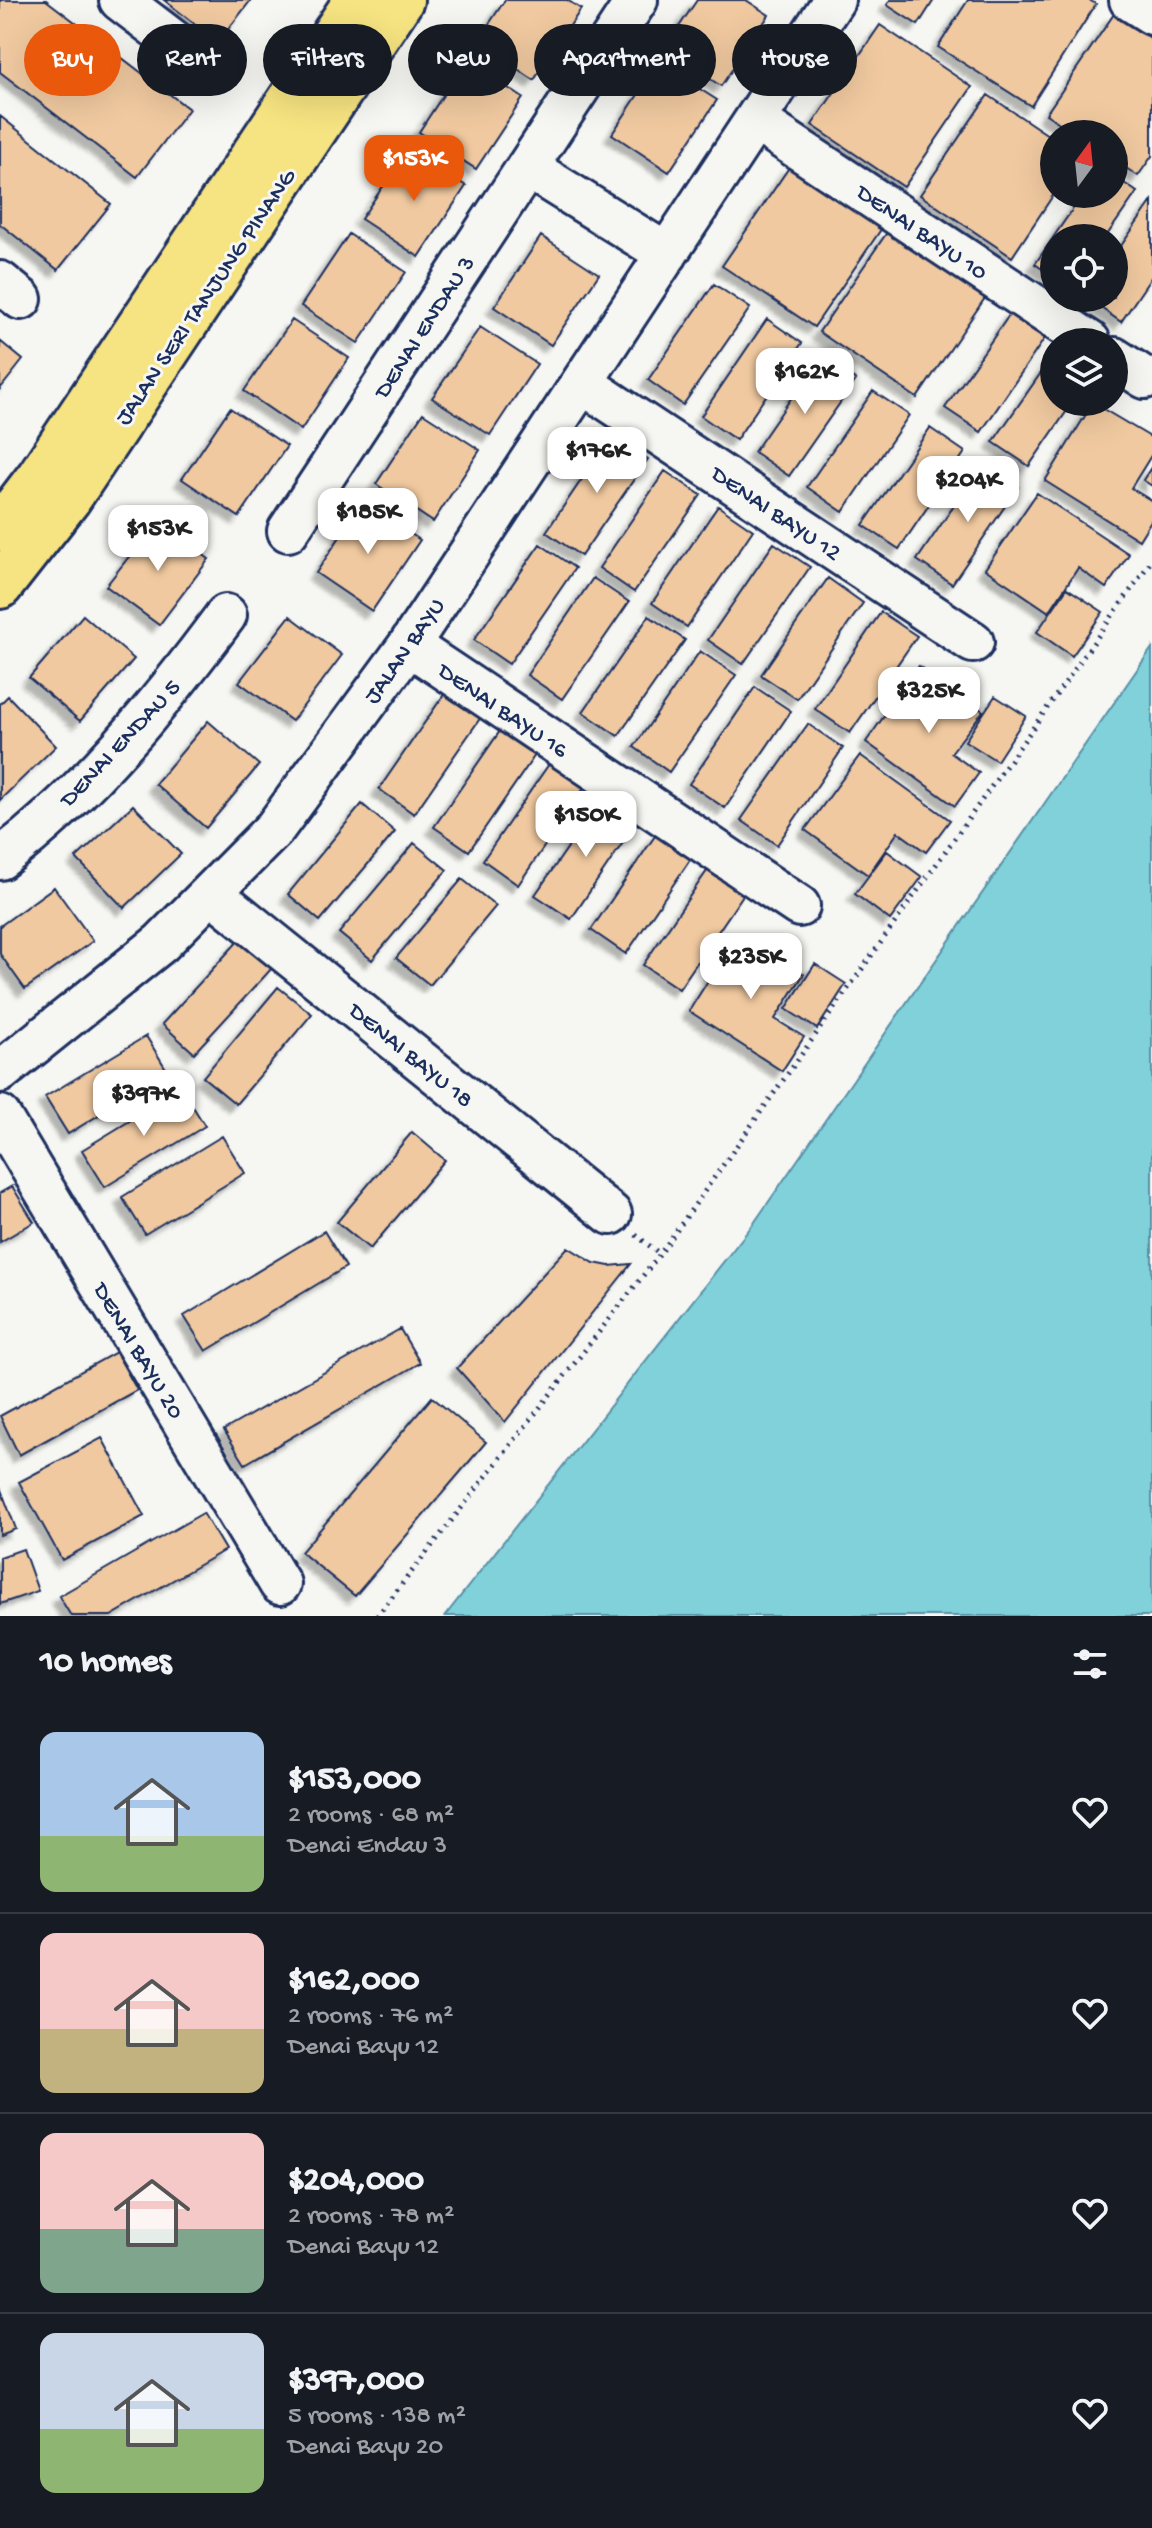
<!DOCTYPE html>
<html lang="en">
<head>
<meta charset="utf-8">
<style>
	body { margin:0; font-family:"Gochi Hand",sans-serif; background:#242831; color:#f1f3f6; height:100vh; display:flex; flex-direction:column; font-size:30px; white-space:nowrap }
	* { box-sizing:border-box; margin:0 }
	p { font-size:26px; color:#9ea1a6 }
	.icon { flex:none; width:44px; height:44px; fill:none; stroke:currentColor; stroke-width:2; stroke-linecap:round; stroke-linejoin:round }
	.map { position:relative; height:1616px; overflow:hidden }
	.side { display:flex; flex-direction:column; background:#171b24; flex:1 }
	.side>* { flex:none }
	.hud { position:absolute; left:24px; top:24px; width:1104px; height:72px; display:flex; gap:16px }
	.needle { width:52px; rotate:15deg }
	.tools { position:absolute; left:1040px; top:120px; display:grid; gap:16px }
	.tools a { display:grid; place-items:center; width:88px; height:88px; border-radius:50%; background:#171b24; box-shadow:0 8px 32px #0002; font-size:40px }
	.price { position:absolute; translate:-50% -68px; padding:0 18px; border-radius:16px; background:#fff; color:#222; font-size:26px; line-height:52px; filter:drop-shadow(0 2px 4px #0008) }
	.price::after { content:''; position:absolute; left:50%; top:48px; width:24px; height:18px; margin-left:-12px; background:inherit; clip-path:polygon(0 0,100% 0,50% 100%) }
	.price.active { background:#ea580c; color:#fff }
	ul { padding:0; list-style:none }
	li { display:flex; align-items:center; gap:24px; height:200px; padding:0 40px }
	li+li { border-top:2px solid #363941 }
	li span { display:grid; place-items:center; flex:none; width:224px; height:160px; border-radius:16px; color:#555 }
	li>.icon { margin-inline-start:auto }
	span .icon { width:96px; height:96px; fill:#fffc; stroke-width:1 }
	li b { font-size:34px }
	h2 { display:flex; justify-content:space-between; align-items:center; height:96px; padding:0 40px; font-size:34px }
	.chip { padding:0 28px; border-radius:36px; background:#171b24; box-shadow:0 8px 32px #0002; font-size:28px; line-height:72px }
	.chip.active { background:#ea580c; color:#fff }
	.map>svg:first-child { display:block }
</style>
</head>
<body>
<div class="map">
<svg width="1152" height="1616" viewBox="0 0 1152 1616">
	<defs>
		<filter id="shadow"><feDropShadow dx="-7" dy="7" stdDeviation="2" flood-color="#0004"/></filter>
	</defs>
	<rect width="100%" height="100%" fill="#f6f6f2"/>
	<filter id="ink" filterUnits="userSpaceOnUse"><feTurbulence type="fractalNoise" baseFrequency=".0125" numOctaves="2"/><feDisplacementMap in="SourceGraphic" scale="16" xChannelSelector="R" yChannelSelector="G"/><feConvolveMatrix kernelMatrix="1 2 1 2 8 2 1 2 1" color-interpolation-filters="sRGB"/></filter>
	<g filter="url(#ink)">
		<path fill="#80d1d9" stroke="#5890a8" stroke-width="2" d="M1152,648V1616H445L754,1223Z"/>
		<path fill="#f0c9a0" stroke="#1b2f5e" stroke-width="2" filter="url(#shadow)" d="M0,0H46L189,109L137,177L0,72Z
			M164,0H251L218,42Z
			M505,0H567L581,9L534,80L477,42Z
			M697,0H746L769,15L721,86L664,49Z
			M890,0H934L918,25L887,5Z
			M968,0H1089L1096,4L1031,106L938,47Z
			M1114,14L1152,39V156L1138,176L1114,160V134H1076L1046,114Z
			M880,25L972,87L904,187L812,125Z
			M466,60L523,98L476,169L419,132Z
			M659,63L717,100L669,172L612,134Z
			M988,95L1054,139V194L1012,257L920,195Z
			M0,116L111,204L58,270L0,224Z
			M409,148L466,186L419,257L361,219Z
			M790,166L882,228L814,327L722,266Z
			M1114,176L1137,192L1105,238H1054V277L1035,264L1083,194H1114Z
			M1152,201V276L1121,322L1087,298H1114V256Z
			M888,231L985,298L917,398L819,332Z
			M349,234L406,272L358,343L301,306Z
			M541,236L599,274L551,345L494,307Z
			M714,284L750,308L683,405L648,380Z
			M1012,311L1047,335L981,432L945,408Z
			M767,319L802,343L736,440L701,416Z
			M292,320L349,358L301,430L244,391Z
			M480,327L537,364L490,435L432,398Z
			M0,341L23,360L0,389Z
			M1054,354V402H1073L1029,466L993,442Z
			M821,355L856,380L789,476L754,452Z
			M873,391L909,415L843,512L807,487Z
			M1093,403L1152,438V454L1131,488L1152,501V519L1139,540L1045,481Z
			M230,408L287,446L239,517L182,479Z
			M423,413L480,450L433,522L376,484Z
			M930,428L965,452L899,549L863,525Z
			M612,435L648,459L581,556L546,532Z
			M983,463L1018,487L952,584L917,560Z
			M1152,466V486L1143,480Z
			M665,471L701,495L634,592L599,568Z
			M1037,493L1129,554L1106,588L1078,568L1049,612L985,569Z
			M363,502L420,540L372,611L316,573Z
			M718,506L753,530L687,627L652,603Z
			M157,521L209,559L159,625L106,586Z
			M774,543L810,567L743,664L708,640Z
			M540,544L575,568L509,664L474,640Z
			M593,578L629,602L562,699L527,675Z
			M828,578L863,603L797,699L761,675Z
			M1067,588L1103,612L1072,656L1037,632Z
			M881,612L917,636L850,733L815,709Z
			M83,615L134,659L80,721L29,678Z
			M290,616L342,655L292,721L239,682Z
			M649,616L685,640L618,736L583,712Z
			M700,651L736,675L669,772L634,747Z
			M919,666L983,711L951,753L979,773L955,806L866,742Z
			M755,687L791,711L725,808L689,784Z
			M445,693L481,717L414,814L379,789Z
			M8,696L56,746L0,800V704Z
			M995,696L1026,716L997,761L965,741Z
			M208,721L259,765L206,828L155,784Z
			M808,724L843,748L777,845L741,820Z
			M500,731L535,755L469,851L434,827Z
			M860,755L950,820L926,852L898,832L868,875L805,830Z
			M549,764L584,788L518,885L483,860Z
			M602,798L637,822L571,919L535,895Z
			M362,804L395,832L320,921L288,894Z
			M133,805L181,854L124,908L76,858Z
			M657,833L692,857L626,954L591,930Z
			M414,843L447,870L372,960L339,933Z
			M887,851L922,877L890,920L855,894Z
			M709,868L745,892L679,989L643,965Z
			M462,879L496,906L430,985L396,958Z
			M54,887L93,941L25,989L0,954V926Z
			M738,933L804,974L775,1019L804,1037L782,1071L689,1011Z
			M241,938L273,967L194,1053L162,1024Z
			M815,964L846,984L817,1029L786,1009Z
			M278,987L312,1014L236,1104L203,1077Z
			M146,1036L168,1072L68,1134L45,1097Z
			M182,1089L205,1126L105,1187L82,1150Z
			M412,1132L445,1160L370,1249L337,1222Z
			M222,1136L245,1173L145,1234L122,1197Z
			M12,1186L34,1222L0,1242V1193Z
			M324,1231L346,1267L206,1351L184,1316Z
			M568,1247L594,1263L609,1266L631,1264L505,1422L457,1368Z
			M400,1329L420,1363L245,1464L224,1430Z
			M116,1352L137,1390L19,1455L0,1416Z
			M432,1397L486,1442L355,1596L301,1552Z
			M102,1438L144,1516L62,1560L19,1482Z
			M0,1487L16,1529L0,1535Z
			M203,1513L225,1550L111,1616H71L59,1596Z
			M23,1549L38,1591L0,1604V1557Z"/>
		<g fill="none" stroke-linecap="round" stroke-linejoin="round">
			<g stroke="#1b2f5e" stroke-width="46">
				<path id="minor" d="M120,0L183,48
					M1130,0L1152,14
					M755,120L1090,342
					M527,167L667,254
					M0,282L21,299
					M1114,358L1145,378
					M582,383L973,642
					M288,531L637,0
					M409,645L799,906
					M0,859C88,793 161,703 226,615
					M213,894L611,1214
					M0,1072L161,943L275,828L409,645L834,0
					M0,1116L280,1584"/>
			</g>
			<g stroke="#1b2f5e" stroke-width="50">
				<path id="major" d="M0,528L39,477L357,0
					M0,586L69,498L401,0"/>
			</g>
			<path stroke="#1b2f5e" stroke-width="5" stroke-dasharray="2 6" stroke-linecap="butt" d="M636,1235L660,1254
				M377,1616L660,1254L1152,560"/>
			<use href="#minor" stroke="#f6f6f2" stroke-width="40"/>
			<use href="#major" stroke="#f6e381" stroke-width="44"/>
		</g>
	</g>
	<g text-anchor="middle" stroke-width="6" stroke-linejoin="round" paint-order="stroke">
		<g font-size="24" fill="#1b2f5e" stroke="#f6f6f2">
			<text transform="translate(923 231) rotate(34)" y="8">DENAI BAYU 10</text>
			<text transform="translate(204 296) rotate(-56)" y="8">JALAN SERI TANJUNG PINANG</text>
			<text transform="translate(423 326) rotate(-57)" y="8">DENAI ENDAU 3</text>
			<text transform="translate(777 512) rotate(34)" y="8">DENAI BAYU 12</text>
			<text transform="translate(403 650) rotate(-55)" y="8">JALAN BAYU</text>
			<text transform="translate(504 709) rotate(34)" y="8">DENAI BAYU 16</text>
			<text transform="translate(119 742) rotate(-47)" y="8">DENAI ENDAU 5</text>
			<text transform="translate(412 1054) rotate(39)" y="8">DENAI BAYU 18</text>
			<text transform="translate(140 1350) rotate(59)" y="8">DENAI BAYU 20</text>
		</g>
	</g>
</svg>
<div class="tools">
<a><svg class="needle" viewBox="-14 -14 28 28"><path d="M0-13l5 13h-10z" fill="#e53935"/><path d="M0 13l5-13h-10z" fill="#9ea1a6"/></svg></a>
<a><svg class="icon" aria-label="locate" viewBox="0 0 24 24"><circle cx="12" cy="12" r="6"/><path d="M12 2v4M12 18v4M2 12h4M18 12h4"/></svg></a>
<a><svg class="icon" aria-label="layers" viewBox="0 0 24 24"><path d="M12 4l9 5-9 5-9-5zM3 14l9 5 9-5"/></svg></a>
</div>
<b class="price active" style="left:414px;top:203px">$153K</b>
<b class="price" style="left:805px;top:416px">$162K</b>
<b class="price" style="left:597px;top:495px">$176K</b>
<b class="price" style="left:968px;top:524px">$204K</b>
<b class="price" style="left:368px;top:556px">$185K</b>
<b class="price" style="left:158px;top:573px">$153K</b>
<b class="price" style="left:929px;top:735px">$325K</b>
<b class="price" style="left:586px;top:859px">$150K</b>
<b class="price" style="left:751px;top:1001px">$235K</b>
<b class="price" style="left:144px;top:1138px">$397K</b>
<div class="hud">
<a class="chip active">Buy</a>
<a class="chip">Rent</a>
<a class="chip">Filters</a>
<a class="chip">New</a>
<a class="chip">Apartment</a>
<a class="chip">House</a>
</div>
</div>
<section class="side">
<h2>10 homes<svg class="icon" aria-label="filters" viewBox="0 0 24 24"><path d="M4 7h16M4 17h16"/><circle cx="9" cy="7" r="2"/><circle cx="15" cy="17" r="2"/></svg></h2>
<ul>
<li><span style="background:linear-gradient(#a9c7e8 65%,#8fb573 0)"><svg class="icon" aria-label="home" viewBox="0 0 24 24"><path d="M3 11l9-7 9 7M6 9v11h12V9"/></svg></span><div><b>$153,000</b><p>2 rooms · 68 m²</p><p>Denai Endau 3</p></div><svg class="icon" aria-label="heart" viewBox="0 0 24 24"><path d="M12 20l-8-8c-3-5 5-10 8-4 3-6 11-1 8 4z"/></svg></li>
<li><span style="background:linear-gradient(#f6c9c9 60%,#c2b280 0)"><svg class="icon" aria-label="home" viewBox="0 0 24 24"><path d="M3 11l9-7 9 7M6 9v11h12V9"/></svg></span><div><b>$162,000</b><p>2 rooms · 76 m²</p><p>Denai Bayu 12</p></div><svg class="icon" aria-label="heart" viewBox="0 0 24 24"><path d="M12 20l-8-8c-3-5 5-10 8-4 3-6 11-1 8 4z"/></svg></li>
<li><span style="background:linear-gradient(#f6c9c9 60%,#7fa58c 0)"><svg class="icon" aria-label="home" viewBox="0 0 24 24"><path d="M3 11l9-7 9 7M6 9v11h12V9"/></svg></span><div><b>$204,000</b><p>2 rooms · 78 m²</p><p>Denai Bayu 12</p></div><svg class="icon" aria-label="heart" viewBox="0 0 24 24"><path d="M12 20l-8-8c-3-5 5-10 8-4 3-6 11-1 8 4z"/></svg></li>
<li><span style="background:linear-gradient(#c9d6e8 60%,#8fb573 0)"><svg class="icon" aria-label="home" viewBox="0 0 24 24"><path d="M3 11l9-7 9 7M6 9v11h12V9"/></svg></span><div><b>$397,000</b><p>5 rooms · 138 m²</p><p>Denai Bayu 20</p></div><svg class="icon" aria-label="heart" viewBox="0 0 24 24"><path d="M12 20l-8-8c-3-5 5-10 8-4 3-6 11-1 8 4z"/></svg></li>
</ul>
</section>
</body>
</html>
